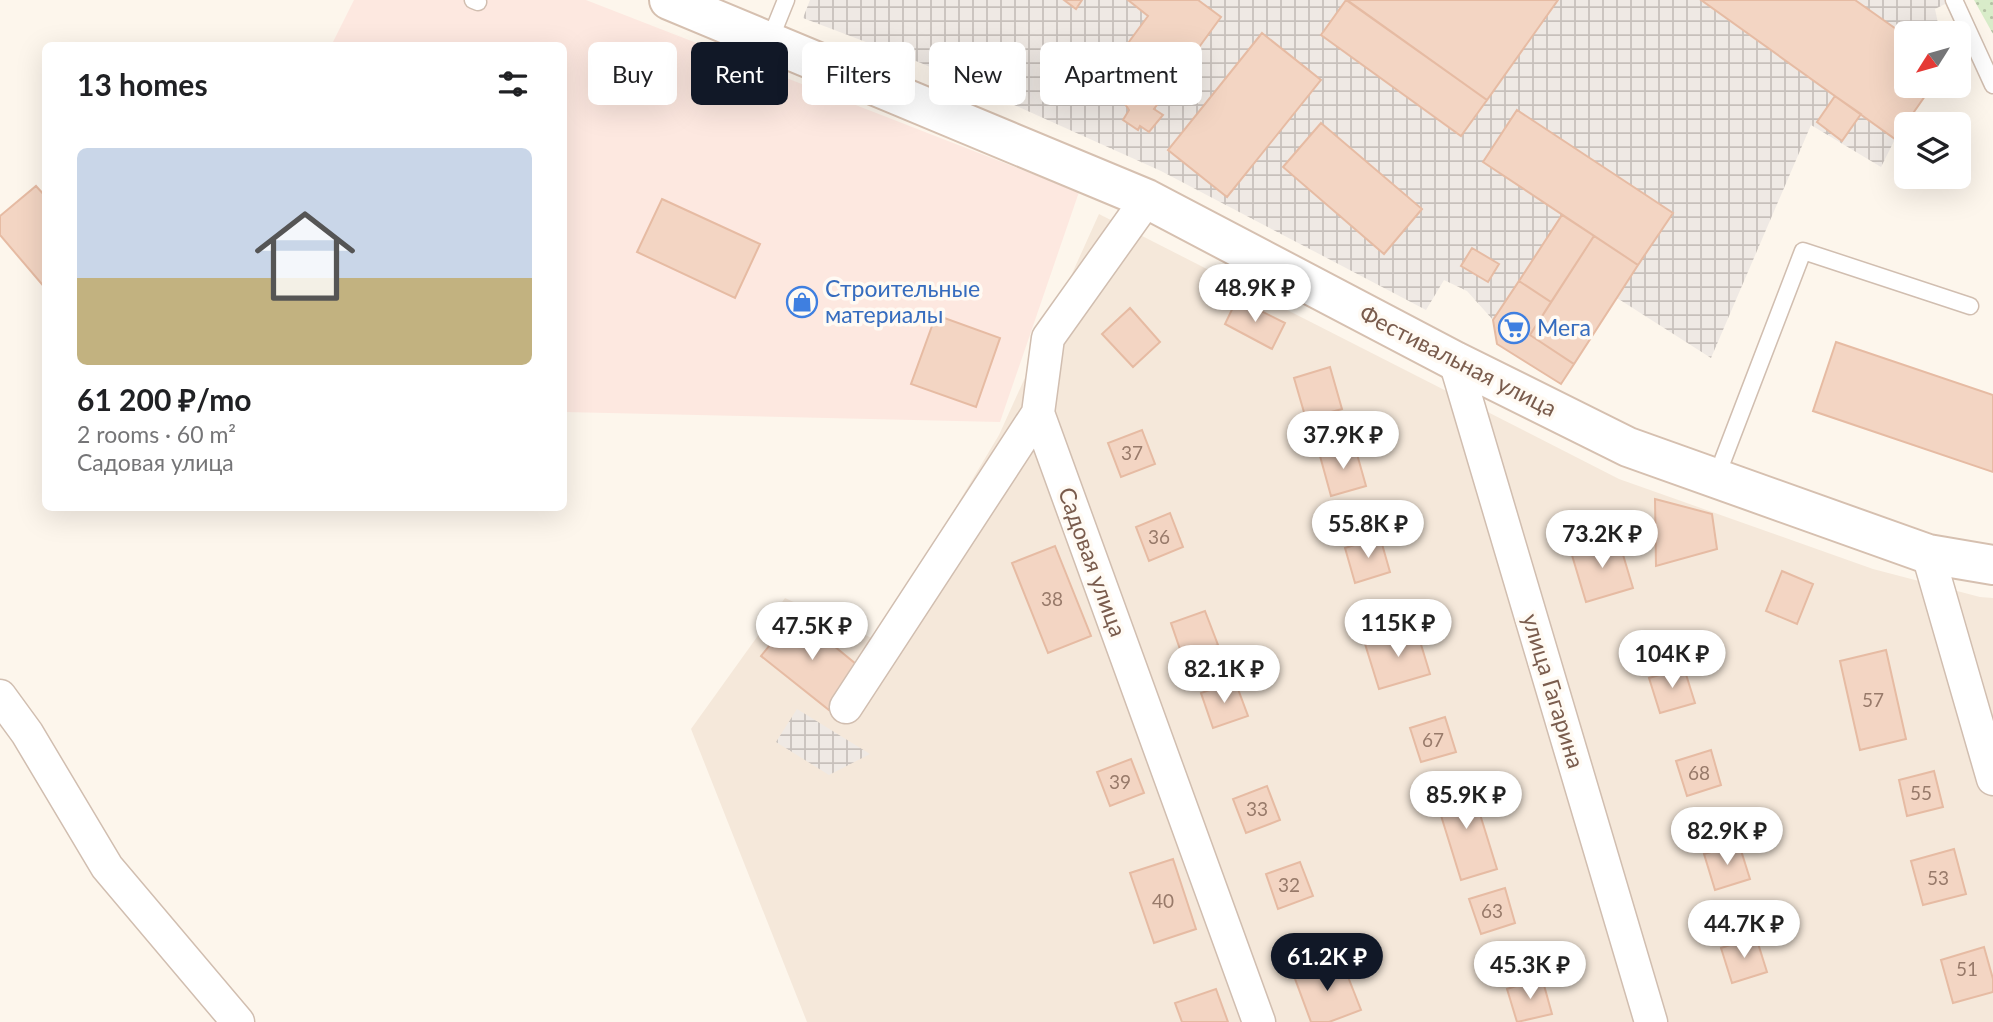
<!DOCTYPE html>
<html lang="en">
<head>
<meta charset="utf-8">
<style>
	body { margin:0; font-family:Lato,sans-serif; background:#f2f2f2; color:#202124; height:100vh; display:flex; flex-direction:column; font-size:26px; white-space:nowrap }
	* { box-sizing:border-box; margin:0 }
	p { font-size:23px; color:#757577 }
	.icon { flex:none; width:38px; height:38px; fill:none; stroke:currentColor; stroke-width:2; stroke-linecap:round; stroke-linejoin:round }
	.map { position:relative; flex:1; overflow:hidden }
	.panel { position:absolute; left:42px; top:42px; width:525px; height:469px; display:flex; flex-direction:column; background:#fff; border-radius:10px; box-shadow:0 7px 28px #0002 }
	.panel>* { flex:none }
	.guide { position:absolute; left:588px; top:42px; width:665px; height:63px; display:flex; gap:14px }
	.needle { width:46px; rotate:233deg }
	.controls { position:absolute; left:1894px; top:21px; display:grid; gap:14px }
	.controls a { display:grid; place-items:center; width:77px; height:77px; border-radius:10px; background:#fff; box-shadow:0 7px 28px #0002; font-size:35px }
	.price { position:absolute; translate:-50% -60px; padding:0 16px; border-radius:24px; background:#fff; color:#222; font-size:23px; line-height:46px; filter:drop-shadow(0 2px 4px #0008) }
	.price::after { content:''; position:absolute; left:50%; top:42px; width:21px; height:16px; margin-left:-10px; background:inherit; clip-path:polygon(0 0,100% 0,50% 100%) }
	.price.active { background:#111827; color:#fff }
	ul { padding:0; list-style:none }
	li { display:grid; align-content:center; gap:14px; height:371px; padding:0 35px }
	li+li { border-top:2px solid #e0e0e0 }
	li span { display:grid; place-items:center; height:217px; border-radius:10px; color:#555 }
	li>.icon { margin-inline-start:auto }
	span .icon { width:126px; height:126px; fill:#fffc; stroke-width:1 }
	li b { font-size:30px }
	h2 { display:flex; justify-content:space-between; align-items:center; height:84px; padding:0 35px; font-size:30px }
	.chip { padding:0 24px; border-radius:10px; background:#fff; box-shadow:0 7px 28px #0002; font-size:24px; line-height:63px }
	.chip.active { background:#111827; color:#fff }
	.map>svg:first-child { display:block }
</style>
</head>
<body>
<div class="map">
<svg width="1993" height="1022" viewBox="0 0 1993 1022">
	<defs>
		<pattern id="industrial-grid" width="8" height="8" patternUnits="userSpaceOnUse" patternTransform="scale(1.75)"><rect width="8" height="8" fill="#efe9e4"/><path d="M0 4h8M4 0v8" fill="none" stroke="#c7c0bb"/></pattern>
		<pattern id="grass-dots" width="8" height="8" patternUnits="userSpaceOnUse" patternTransform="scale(1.75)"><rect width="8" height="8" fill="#d8ecc9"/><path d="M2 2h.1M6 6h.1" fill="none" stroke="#b4c2a5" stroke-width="1.8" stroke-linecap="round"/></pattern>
	</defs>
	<rect width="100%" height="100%" fill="#fdf6ec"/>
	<path fill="#f5e8da" d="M1099,214L1619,479L1873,569L1980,597L1993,598V1022H807L691,729L785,598L876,640L999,435Z"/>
	<path fill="#fde8e0" d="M354,0H586L1079,192L1000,422L564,412V46H331Z"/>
	<path fill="url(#industrial-grid)" d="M810,0H1953L1935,9L1940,33H1906V86H1932L1895,139L1881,167L1811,125L1711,358L1617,298L1574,364L1530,335L1519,281L1493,320L1467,291L1444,280L1426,310L1161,171L921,63L803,18Z
		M797,709L870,754L829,775L776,742Z"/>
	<path fill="url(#grass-dots)" d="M1974,0H1993V34Z"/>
	<path fill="#f3d5c3" stroke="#e6bba3" stroke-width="2" d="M1064,0H1082L1076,9Z
		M1128,0H1198L1221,17L1154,109L1163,115L1149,132L1140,126L1138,130L1123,120L1129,110L1117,92V58L1148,16Z
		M1346,0L1487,100L1461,136L1321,35Z
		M1347,0H1558L1487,100Z
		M1701,0H1855L1906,36V86H1932L1895,139Z
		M1262,33L1321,80L1227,197L1168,150Z
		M1835,96L1861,114L1842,141L1817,122Z
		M1517,110L1673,213L1638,265L1483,162Z
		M1321,123L1422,209L1384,254L1283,167Z
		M36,186L46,197V289L0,235V216Z
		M662,199L760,244L735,298L637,252Z
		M1562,215L1594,236L1551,302L1519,281Z
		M1594,236L1638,265L1574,364L1530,335Z
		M1472,248L1499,264L1488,282L1461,266Z
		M1519,281L1551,302L1530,335L1574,364L1561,384L1497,344L1493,320Z
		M1237,299L1285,323L1272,349L1225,324Z
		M1130,308L1160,342L1133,367L1102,334Z
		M936,315L1000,338L976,407L911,384Z
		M1836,342L1993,395V472L1813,411Z
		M1330,367L1342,409L1306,419L1294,378Z
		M1142,430L1155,464L1121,477L1108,443Z
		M1355,447L1366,486L1331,496L1320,456Z
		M1655,499L1712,514L1717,549L1656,566Z
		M1170,513L1183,547L1149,561L1136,527Z
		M1380,537L1390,572L1355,583L1345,548Z
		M1618,538L1633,588L1586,602L1571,552Z
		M1055,546L1091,636L1048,653L1012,563Z
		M1782,571L1813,584L1797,624L1766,611Z
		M1205,611L1218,645L1183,658L1171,623Z
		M795,614L862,669L829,710L761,656Z
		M1416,628L1430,674L1379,689L1365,644Z
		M1886,650L1906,739L1860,750L1840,661Z
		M1684,668L1695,703L1660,713L1649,678Z
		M1235,681L1248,716L1213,728L1201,693Z
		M1445,717L1456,752L1421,762L1410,728Z
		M1711,750L1721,785L1687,796L1676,761Z
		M1131,759L1144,793L1110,806L1097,772Z
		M1934,771L1943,807L1907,816L1899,780Z
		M1470,782L1497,869L1461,880L1434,793Z
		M1267,786L1280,820L1246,833L1233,799Z
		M1739,844L1750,879L1715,890L1704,854Z
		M1954,849L1966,894L1923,905L1911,861Z
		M1173,859L1196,929L1154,943L1130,873Z
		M1300,862L1313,896L1278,909L1266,874Z
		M1505,888L1515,923L1481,934L1469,899Z
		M1756,937L1767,972L1732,983L1721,948Z
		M1984,947L1993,979V992L1953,1003L1941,960Z
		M1341,959L1361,1010L1329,1022H1311L1294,976Z
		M1542,978L1552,1014L1517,1022L1507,989Z
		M1216,989L1228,1022H1182L1175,1003Z"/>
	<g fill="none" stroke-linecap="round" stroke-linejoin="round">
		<g stroke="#d1beb0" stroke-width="19">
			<path id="service" d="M473,0L478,2
				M1954,0L1993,85
				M769,42L786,0
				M1716,478L1803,251L1970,306"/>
		</g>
		<g stroke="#d1beb0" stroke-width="35">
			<path id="minor" d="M1147,199L1048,338L1038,413L1259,1022
				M1455,361L1651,1022
				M1928,554L1993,779
				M0,696L27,733L107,867L238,1022
				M846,707L1038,413"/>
		</g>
		<g stroke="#d6c0b0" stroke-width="42">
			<path id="secondary" d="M669,0L1147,199L1455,361L1628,447L1928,554L1993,565"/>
		</g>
		<use href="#service" stroke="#fff" stroke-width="16"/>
		<use href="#minor" stroke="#fff" stroke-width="32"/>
		<use href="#secondary" stroke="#fff" stroke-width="38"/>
	</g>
	<defs>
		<g id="shop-ring" transform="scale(1.575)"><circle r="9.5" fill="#fffaf3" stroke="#3f7fe0" stroke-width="1.5"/><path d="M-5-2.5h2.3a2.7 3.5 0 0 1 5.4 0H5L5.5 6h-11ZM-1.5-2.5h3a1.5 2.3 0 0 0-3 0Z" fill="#3f7fe0"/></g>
		<g id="supermarket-ring" transform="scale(1.575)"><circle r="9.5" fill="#fffaf3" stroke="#3f7fe0" stroke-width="1.5"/><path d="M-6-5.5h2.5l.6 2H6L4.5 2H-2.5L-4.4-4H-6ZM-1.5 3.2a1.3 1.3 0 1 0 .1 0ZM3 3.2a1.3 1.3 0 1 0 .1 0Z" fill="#3f7fe0"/></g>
	</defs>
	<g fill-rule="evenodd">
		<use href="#shop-ring" x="802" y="302"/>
		<use href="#supermarket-ring" x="1514" y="328"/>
	</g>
	<g text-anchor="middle" stroke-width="7" stroke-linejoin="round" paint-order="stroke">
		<g font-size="19" fill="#987a6a">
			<text x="1132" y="460">37</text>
			<text x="1159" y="544">36</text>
			<text x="1052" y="606">38</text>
			<text x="1873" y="707">57</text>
			<text x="1433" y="747">67</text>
			<text x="1699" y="780">68</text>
			<text x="1120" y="789">39</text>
			<text x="1921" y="800">55</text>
			<text x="1257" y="816">33</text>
			<text x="1938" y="885">53</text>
			<text x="1289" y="892">32</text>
			<text x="1163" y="908">40</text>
			<text x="1492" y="918">63</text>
			<text x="1967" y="976">51</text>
		</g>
		<g font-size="23" fill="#366cbe" stroke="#fffaf3" text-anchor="start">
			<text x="825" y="297">Строительные<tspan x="825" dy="26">материалы</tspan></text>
			<text x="1537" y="336">Мега</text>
		</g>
		<g font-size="23" fill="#7a5c4d" stroke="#fffaf3">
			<text transform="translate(1458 361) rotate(27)" y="8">Фестивальная улица</text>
			<text transform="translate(1092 562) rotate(70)" y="8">Садовая улица</text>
			<text transform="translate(1553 691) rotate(73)" y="8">улица Гагарина</text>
		</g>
	</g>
</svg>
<div class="controls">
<a><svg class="needle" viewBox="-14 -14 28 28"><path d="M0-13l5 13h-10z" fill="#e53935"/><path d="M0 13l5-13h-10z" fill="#757577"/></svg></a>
<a><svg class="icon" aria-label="layers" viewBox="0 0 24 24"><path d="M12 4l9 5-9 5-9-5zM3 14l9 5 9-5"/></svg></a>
</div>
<b class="price" style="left:1255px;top:324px">48.9K ₽</b>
<b class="price" style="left:1343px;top:471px">37.9K ₽</b>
<b class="price" style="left:1368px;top:560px">55.8K ₽</b>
<b class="price" style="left:1602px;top:570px">73.2K ₽</b>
<b class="price" style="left:1398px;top:659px">115K ₽</b>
<b class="price" style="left:812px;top:662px">47.5K ₽</b>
<b class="price" style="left:1672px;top:690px">104K ₽</b>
<b class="price" style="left:1224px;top:705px">82.1K ₽</b>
<b class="price" style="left:1466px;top:831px">85.9K ₽</b>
<b class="price" style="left:1727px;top:867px">82.9K ₽</b>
<b class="price" style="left:1744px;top:960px">44.7K ₽</b>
<b class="price active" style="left:1327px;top:993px">61.2K ₽</b>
<b class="price" style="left:1530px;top:1001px">45.3K ₽</b>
<div class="guide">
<a class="chip">Buy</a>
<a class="chip active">Rent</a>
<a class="chip">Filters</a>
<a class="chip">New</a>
<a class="chip">Apartment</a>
</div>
<section class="panel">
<h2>13 homes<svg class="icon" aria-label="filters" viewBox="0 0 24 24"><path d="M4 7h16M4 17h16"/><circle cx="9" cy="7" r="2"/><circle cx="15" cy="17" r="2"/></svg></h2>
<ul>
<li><span style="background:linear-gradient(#c9d6e8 60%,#c2b280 0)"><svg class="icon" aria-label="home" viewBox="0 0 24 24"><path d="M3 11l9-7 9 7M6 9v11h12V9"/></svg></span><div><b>61 200 ₽/mo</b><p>2 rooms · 60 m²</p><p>Садовая улица</p></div></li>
</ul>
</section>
</div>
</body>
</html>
